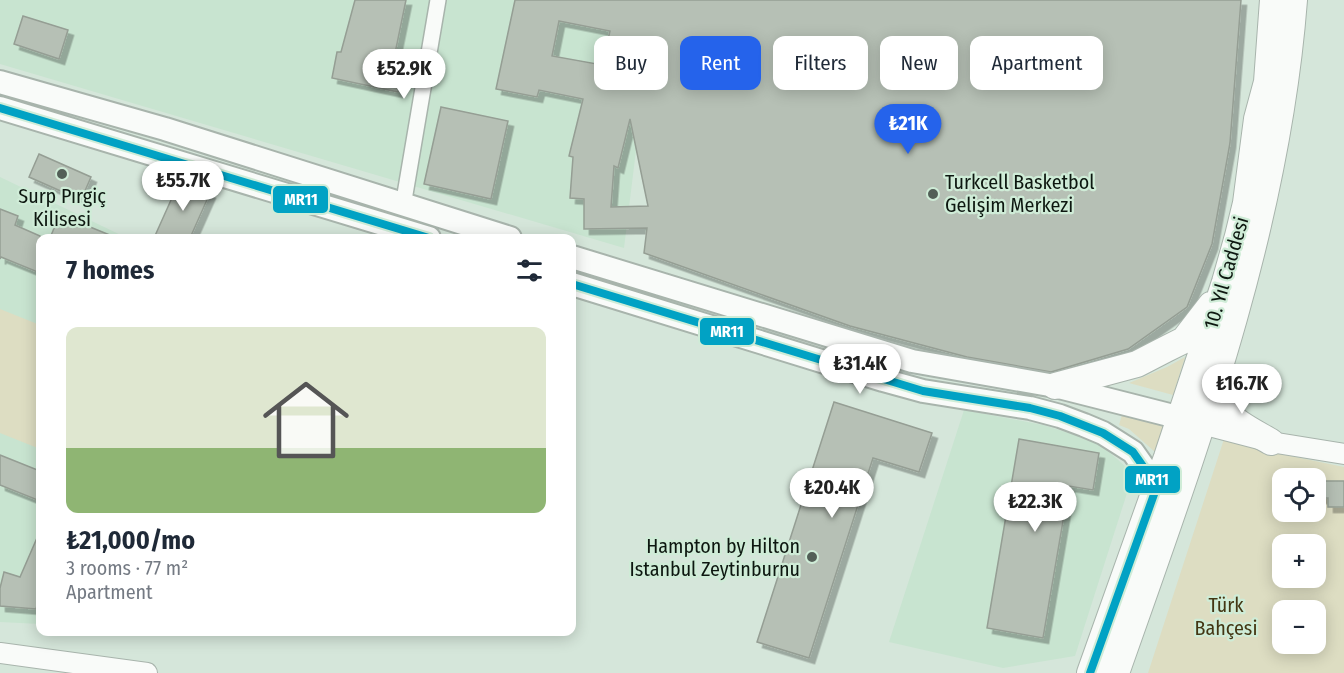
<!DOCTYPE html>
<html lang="en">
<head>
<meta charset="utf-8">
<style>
	body { margin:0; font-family:"Fira Sans Condensed",sans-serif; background:#f6f6f7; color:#1f2937; height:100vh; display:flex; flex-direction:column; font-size:22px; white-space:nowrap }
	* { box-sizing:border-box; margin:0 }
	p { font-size:20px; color:#747a83 }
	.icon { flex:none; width:33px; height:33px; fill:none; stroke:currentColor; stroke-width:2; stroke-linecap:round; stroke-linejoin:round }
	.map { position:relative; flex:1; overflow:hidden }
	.panel { position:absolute; left:36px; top:234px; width:540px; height:402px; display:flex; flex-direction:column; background:#fff; border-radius:12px; box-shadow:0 3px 15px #0003 }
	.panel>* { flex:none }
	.top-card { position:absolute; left:594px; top:36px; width:570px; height:54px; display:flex; gap:12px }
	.fabs { position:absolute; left:1272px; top:468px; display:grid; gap:12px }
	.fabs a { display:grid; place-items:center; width:54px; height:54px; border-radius:12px; background:#fff; box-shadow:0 3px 15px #0003; font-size:30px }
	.price { position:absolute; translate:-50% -51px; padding:0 14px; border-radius:21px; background:#fff; color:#222; font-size:20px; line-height:39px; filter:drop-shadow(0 2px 3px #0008) }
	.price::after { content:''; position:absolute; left:50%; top:36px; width:18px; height:14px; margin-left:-9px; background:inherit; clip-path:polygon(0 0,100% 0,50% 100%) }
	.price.selected { background:#2563eb; color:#fff }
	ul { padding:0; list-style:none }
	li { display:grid; align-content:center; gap:12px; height:318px; padding:0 30px }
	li+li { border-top:2px solid #e0e1e3 }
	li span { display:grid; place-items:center; height:186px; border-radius:12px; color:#555 }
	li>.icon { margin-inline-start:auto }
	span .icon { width:108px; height:108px; fill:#fffc; stroke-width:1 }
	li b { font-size:26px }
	h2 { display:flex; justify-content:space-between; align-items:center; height:72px; padding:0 30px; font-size:26px }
	.pill { padding:0 21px; border-radius:12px; background:#fff; box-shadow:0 3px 15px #0003; font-size:21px; line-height:54px }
	.pill.selected { background:#2563eb; color:#fff }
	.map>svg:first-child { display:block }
</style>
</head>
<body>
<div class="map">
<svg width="1344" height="673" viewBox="0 0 1344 673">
	<defs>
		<filter id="shadow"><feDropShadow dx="5.5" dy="5.5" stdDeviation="0" flood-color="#0004"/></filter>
	</defs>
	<rect width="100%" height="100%" fill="#d5e6da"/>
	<path fill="#c8e4d0" d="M0,0H661L640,118L624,248L0,64Z
		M0,177L127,238H40V624L0,622Z
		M964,410L1043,425L1098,442L1126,467L1128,490L1075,656L1003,668L889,642Z"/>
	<path fill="#ddddc2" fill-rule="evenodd" d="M0,309L40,325V449L0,433Z
		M1185,357L1173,395L1129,383L1167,367Z
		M1122,415L1164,425L1155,452L1129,429L1119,425Z
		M1224,439L1291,456L1344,467V673H1148ZM1282,478H1316V512H1282ZM1282,544H1316V578H1282ZM1282,610H1316V644H1282Z"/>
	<path fill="#97c1c8" d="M1295,534L1305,538L1309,544H1282V560C1275,548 1281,536 1295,534Z"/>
	<path fill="#b6c0b5" stroke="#959e94" stroke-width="1.5" fill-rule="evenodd" filter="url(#shadow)" d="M355,0H406L393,63L404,66L398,92L332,78L337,52H341Z
		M515,0H1241L1230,143L1212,244L1187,307L1128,349L1051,372L967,357L850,326L644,253L647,228L584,229V199L570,198L573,157L569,156L583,99L539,90L537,97L496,89ZM559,21L610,31L602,65L552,56ZM630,119L648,206L611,207L614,166L618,168Z
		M23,16L68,30L59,59L14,44Z
		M441,107L508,121L491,199L424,184Z
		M39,154L91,177L81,200L29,177Z
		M180,180L210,193L190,238H154Z
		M0,209L18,216L15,225L40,236V273L1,257L0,259Z
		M73,220L117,238H50L57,221L70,226Z
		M834,402L932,433L919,472L873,458L809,658L757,642Z
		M1019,439L1099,453L1093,490L1069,486L1043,638L987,628Z
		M0,455L40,471V501L0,485Z
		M1316,481H1344V507H1328V498H1316Z
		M40,531V595L36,609L0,606V588L4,572L20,577Z"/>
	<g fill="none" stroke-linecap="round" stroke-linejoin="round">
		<g stroke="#a8b4ac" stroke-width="18">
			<path id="minor" d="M403,206L438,0"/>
		</g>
		<g stroke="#a8b4ac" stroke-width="22">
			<path id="tertiary" d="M1202,424L1271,442L1344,454
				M0,653L147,673"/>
		</g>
		<g stroke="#a8b4ac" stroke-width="26">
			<path id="secondary" d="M0,82L165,129L510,238
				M0,108L429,238
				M572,257L912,361L1055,386L1181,418
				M572,284L883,380L923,391L1030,408L1060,416L1084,425L1103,433L1133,452L1157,486"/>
		</g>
		<g stroke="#a8b4ac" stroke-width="28">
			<path id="primary" d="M1222,370C1223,383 1222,401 1228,412C1234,423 1260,435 1271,442
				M1055,386L1137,364L1166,349L1184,340L1211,305
				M1090,673L1167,457L1225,282L1238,236L1246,203L1257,119L1267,82L1273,0
				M1116,673C1193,454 1276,234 1294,0"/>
		</g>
		<use href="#minor" stroke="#f9fbf9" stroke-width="15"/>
		<use href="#tertiary" stroke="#f9fbf9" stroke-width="20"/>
		<use href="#secondary" stroke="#f9fbf9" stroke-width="22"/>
		<use href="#primary" stroke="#f9fbf9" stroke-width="26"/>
		<g stroke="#cfecd7" stroke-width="12">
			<path id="bus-1" d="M0,108L429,238
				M572,284L923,391L1030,408L1060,416L1103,433L1133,452L1157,486L1090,673"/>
		</g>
		<use href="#bus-1" stroke="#01a2c4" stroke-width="8"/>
	</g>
	<g fill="#535f57" stroke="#cfecd7" stroke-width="2">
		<circle cx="62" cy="174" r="6"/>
		<circle cx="933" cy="194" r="6"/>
		<circle cx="812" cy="557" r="6"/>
	</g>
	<g text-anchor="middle" stroke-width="4.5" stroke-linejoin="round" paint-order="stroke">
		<g font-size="20" fill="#0d1710" stroke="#cfecd7" text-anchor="start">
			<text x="945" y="189">Turkcell Basketbol<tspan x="945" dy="23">Gelişim Merkezi</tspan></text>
			<text x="62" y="203" text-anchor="middle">Surp Pırgiç<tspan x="62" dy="23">Kilisesi</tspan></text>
			<text x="800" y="553" text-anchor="end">Hampton by Hilton<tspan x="800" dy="23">Istanbul Zeytinburnu</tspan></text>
		</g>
		<g font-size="20" fill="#0d1710" stroke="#cfecd7">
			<text transform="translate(1226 273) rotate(-74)" y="7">10. Yıl Caddesi</text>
		</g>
		<g font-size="20" fill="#433613" stroke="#cfecd7">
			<text x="1226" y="612">Türk<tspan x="1226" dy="23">Bahçesi</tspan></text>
		</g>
	</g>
	<g stroke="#cfecd7" stroke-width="2">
		<rect x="272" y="185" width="57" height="29" rx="6" fill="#01a2c4"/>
		<rect x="699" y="317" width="56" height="29" rx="6" fill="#01a2c4"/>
		<rect x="1124" y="465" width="57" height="29" rx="6" fill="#01a2c4"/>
	</g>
	<g font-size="16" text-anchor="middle" font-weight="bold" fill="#fff">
		<text x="301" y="205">MR11</text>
		<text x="727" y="337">MR11</text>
		<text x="1152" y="485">MR11</text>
	</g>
</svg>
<div class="fabs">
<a><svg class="icon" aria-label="locate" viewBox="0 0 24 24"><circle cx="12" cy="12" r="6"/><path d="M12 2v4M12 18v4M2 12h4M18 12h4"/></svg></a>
<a>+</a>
<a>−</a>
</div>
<b class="price" style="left:404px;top:100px">₺52.9K</b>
<b class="price selected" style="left:908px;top:155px">₺21K</b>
<b class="price" style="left:183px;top:212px">₺55.7K</b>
<b class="price" style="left:860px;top:395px">₺31.4K</b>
<b class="price" style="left:1242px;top:415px">₺16.7K</b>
<b class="price" style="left:832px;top:519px">₺20.4K</b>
<b class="price" style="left:1035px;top:533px">₺22.3K</b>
<div class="top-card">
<a class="pill">Buy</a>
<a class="pill selected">Rent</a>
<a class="pill">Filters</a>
<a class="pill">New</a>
<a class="pill">Apartment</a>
</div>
<section class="panel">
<h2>7 homes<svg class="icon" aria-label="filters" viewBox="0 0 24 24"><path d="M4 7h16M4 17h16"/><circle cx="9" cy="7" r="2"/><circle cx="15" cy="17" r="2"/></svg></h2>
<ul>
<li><span style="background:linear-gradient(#dfe7d0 65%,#8fb573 0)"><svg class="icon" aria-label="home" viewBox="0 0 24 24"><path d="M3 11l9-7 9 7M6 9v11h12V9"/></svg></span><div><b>₺21,000/mo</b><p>3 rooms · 77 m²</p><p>Apartment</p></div></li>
</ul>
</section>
</div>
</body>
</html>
